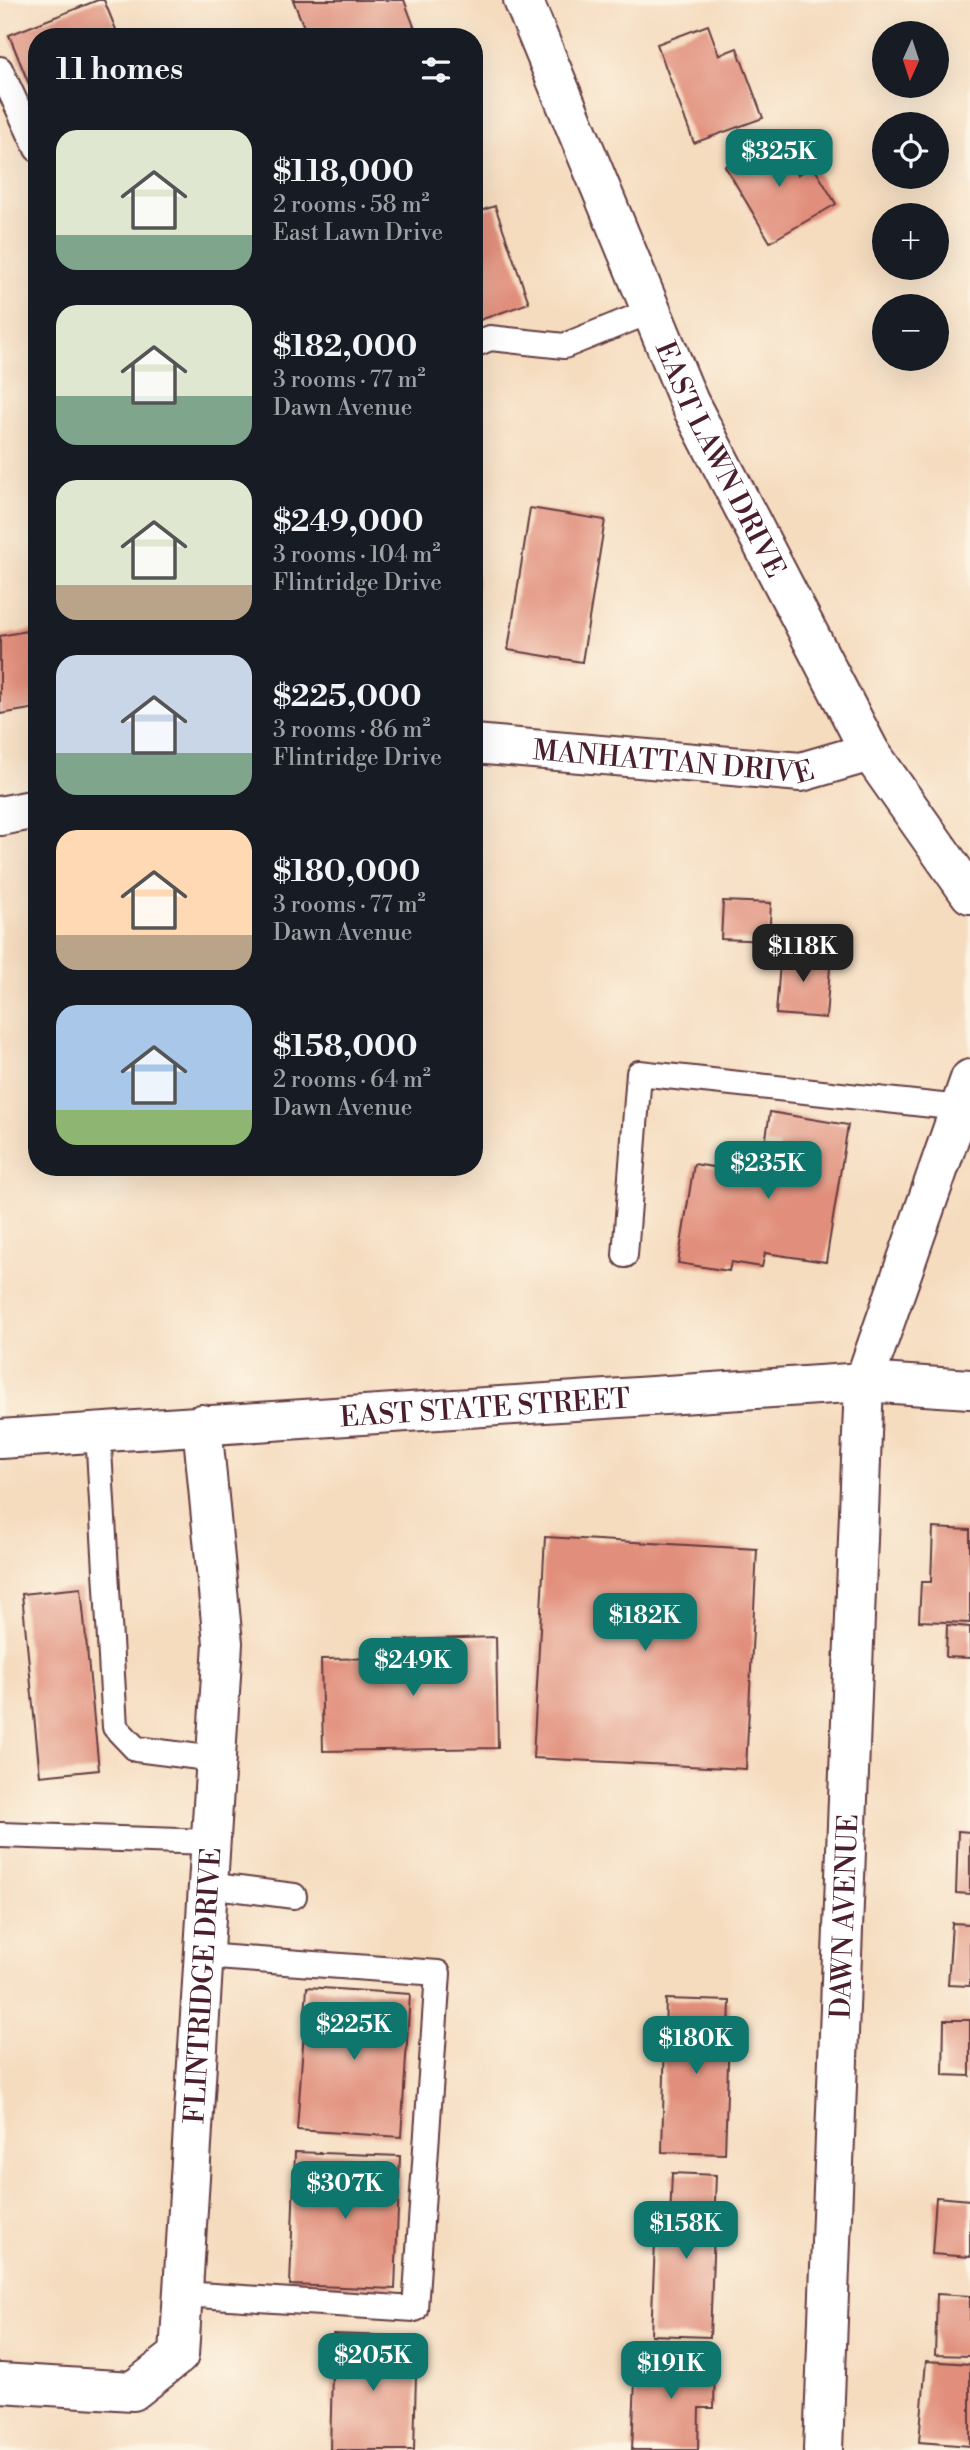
<!DOCTYPE html>
<html lang="en">
<head>
<meta charset="utf-8">
<style>
	body { margin:0; font-family:"Libre Bodoni",serif; background:#242831; color:#f1f3f6; height:100vh; display:flex; flex-direction:column; font-size:26px; white-space:nowrap }
	* { box-sizing:border-box; margin:0 }
	p { font-size:23px; color:#9ea1a6 }
	.icon { flex:none; width:38px; height:38px; fill:none; stroke:currentColor; stroke-width:2; stroke-linecap:round; stroke-linejoin:round }
	.map { position:relative; flex:1; overflow:hidden }
	.drawer { position:absolute; left:28px; top:28px; width:455px; height:1148px; display:flex; flex-direction:column; background:#171b24; border-radius:28px; box-shadow:0 7px 28px #0002 }
	.drawer>* { flex:none }
	.needle { width:46px; rotate:183deg }
	.controls { position:absolute; left:872px; top:21px; display:grid; gap:14px }
	.controls a { display:grid; place-items:center; width:77px; height:77px; border-radius:50%; background:#171b24; box-shadow:0 7px 28px #0002; font-size:35px }
	.price { position:absolute; translate:-50% -60px; padding:0 16px; border-radius:14px; background:#0f766e; color:#fff; font-size:23px; line-height:46px; filter:drop-shadow(0 2px 4px #0008) }
	.price::after { content:''; position:absolute; left:50%; top:42px; width:21px; height:16px; margin-left:-10px; background:inherit; clip-path:polygon(0 0,100% 0,50% 100%) }
	.price.active { background:#222; color:#fff }
	ul { padding:0; list-style:none }
	li { display:flex; align-items:center; gap:21px; height:175px; padding:0 28px }
	li span { display:grid; place-items:center; flex:none; width:196px; height:140px; border-radius:21px; color:#555 }
	li>.icon { margin-inline-start:auto }
	span .icon { width:84px; height:84px; fill:#fffc; stroke-width:1 }
	li b { font-size:30px }
	h2 { display:flex; justify-content:space-between; align-items:center; height:84px; padding:0 28px; font-size:30px }
	.map>svg:first-child { display:block }
</style>
</head>
<body>
<div class="map">
<svg width="970" height="2450" viewBox="0 0 970 2450">
	<rect width="100%" height="100%" fill="#fcf5e5"/>
	<filter id="ink" filterUnits="userSpaceOnUse"><feTurbulence type="fractalNoise" baseFrequency=".0143" numOctaves="2"/><feDisplacementMap in="SourceGraphic" scale="14" xChannelSelector="R" yChannelSelector="G"/><feConvolveMatrix kernelMatrix="1 2 1 2 8 2 1 2 1" color-interpolation-filters="sRGB"/></filter>
	<filter id="wash" filterUnits="userSpaceOnUse"><feTurbulence type="fractalNoise" baseFrequency=".00686" numOctaves="4" result="noise"/><feDisplacementMap in="SourceGraphic" scale="28" xChannelSelector="R" yChannelSelector="G"/><feGaussianBlur stdDeviation="1.57" result="paint"/><feColorMatrix in="noise" values="0 0 0 0 0 0 0 0 0 0 0 0 0 0 0 0 0 1.4 0 .05"/><feComposite in="paint" operator="in"/></filter>
	<g filter="url(#wash)">
		<rect width="100%" height="100%" fill="#f5dcbf"/>
		<g id="blocks">
			<path fill="#e18f7c" d="M98,0H104L119,37H37V104L9,35Z
				M293,0H404L418,37H308Z
				M708,25L719,55L737,48L763,118L694,143L657,44Z
				M776,136L798,175L813,166L836,204L770,242L725,166Z
				M495,206L529,303L474,322V213Z
				M530,508L605,520L582,662L508,650Z
				M474,575H477V650H474Z
				M37,629V708L0,714V636Z
				M723,901L771,903L769,941L721,939Z
				M781,950L831,955L826,1018L776,1014Z
				M770,1112L848,1125L826,1262L765,1253L762,1267L731,1262L729,1271L678,1263L694,1164L774,1177L779,1146L765,1144Z
				M933,1528L970,1530V1623L919,1621L921,1582H931Z
				M545,1537L757,1549L746,1769L533,1758Z
				M81,1588L99,1770L40,1776L22,1594Z
				M947,1625L970,1627V1658L946,1657Z
				M496,1637L498,1748L323,1751L321,1659L395,1658V1640Z
				M958,1831L970,1832V1894L956,1893Z
				M952,1923L970,1924V1986L948,1985Z
				M307,1987L410,1994L401,2137L297,2130Z
				M666,1999L730,2001L725,2154L662,2152Z
				M944,2020H970V2076L943,2075Z
				M295,2152L400,2156L395,2289L290,2285Z
				M672,2173L716,2175L710,2337L651,2335L655,2243L669,2244Z
				M936,2197L970,2200V2257L932,2254Z
				M937,2294L970,2296V2356L935,2355Z
				M333,2334L417,2337L414,2450H330Z
				M636,2356L715,2358L714,2408H699L698,2450H632Z
				M926,2361L970,2364V2446L919,2442Z"/>
		</g>
	</g>
	<g filter="url(#ink)">
		<use href="#blocks" fill-opacity="0" stroke="#643b41" stroke-width="2"/>
		<g fill="none" stroke-linecap="round" stroke-linejoin="round">
			<g stroke="#643b41" stroke-width="28">
				<path id="lane" d="M0,69L37,149
					M474,345L490,338L564,346L651,311
					M625,1255L639,1073L960,1108
					M98,1432L115,1727L136,1749L215,1759
					M0,1835L210,1842
					M207,1885L294,1896
					M182,2294L415,2309L438,1973L203,1956"/>
			</g>
			<g stroke="#643b41" stroke-width="42">
				<g id="street">
					<path id="s1" d="M523,0L689,402L870,752L970,894"/>
					<path id="s2" d="M474,744L801,772L870,752"/>
					<path d="M0,816L37,809"/>
					<path id="s3" d="M0,2383L133,2391L179,2355L223,1643L202,1424"/>
					<path id="s4" d="M823,2450L864,1382L970,1079"/>
				</g>
			</g>
			<g stroke="#643b41" stroke-width="42">
				<g id="primary">
					<path id="s5" d="M0,1439L864,1382L970,1389"/>
				</g>
			</g>
			<use href="#lane" stroke="#fff" stroke-width="24"/>
			<use href="#street" stroke="#fff" stroke-width="38"/>
			<use href="#primary" stroke="#fff" stroke-width="38"/>
		</g>
	</g>
	<g text-anchor="middle" stroke-width="5" stroke-linejoin="round" paint-order="stroke">
		<g font-size="28" fill="#4a1f2b" stroke="#fcf5e5">
			<text dy="10" stroke="none"><textPath href="#s1" startOffset="500">EAST LAWN DRIVE</textPath></text>
			<text dy="10" stroke="none"><textPath href="#s2" startOffset="200">MANHATTAN DRIVE</textPath></text>
			<text dy="10" stroke="none"><textPath href="#s5" startOffset="486">EAST STATE STREET</textPath></text>
			<text dy="10" stroke="none"><textPath href="#s4" startOffset="534">DAWN AVENUE</textPath></text>
			<text dy="10" stroke="none"><textPath href="#s3" startOffset="562">FLINTRIDGE DRIVE</textPath></text>
		</g>
	</g>
</svg>
<div class="controls">
<a><svg class="needle" viewBox="-14 -14 28 28"><path d="M0-13l5 13h-10z" fill="#e53935"/><path d="M0 13l5-13h-10z" fill="#9ea1a6"/></svg></a>
<a><svg class="icon" aria-label="locate" viewBox="0 0 24 24"><circle cx="12" cy="12" r="6"/><path d="M12 2v4M12 18v4M2 12h4M18 12h4"/></svg></a>
<a>+</a>
<a>−</a>
</div>
<b class="price" style="left:779px;top:189px">$325K</b>
<b class="price active" style="left:803px;top:984px">$118K</b>
<b class="price" style="left:768px;top:1201px">$235K</b>
<b class="price" style="left:645px;top:1653px">$182K</b>
<b class="price" style="left:413px;top:1698px">$249K</b>
<b class="price" style="left:354px;top:2062px">$225K</b>
<b class="price" style="left:696px;top:2076px">$180K</b>
<b class="price" style="left:345px;top:2221px">$307K</b>
<b class="price" style="left:686px;top:2261px">$158K</b>
<b class="price" style="left:373px;top:2393px">$205K</b>
<b class="price" style="left:671px;top:2401px">$191K</b>
<section class="drawer">
<h2>11 homes<svg class="icon" aria-label="filters" viewBox="0 0 24 24"><path d="M4 7h16M4 17h16"/><circle cx="9" cy="7" r="2"/><circle cx="15" cy="17" r="2"/></svg></h2>
<ul>
<li><span style="background:linear-gradient(#dfe7d0 75%,#7fa58c 0)"><svg class="icon" aria-label="home" viewBox="0 0 24 24"><path d="M3 11l9-7 9 7M6 9v11h12V9"/></svg></span><div><b>$118,000</b><p>2 rooms · 58 m²</p><p>East Lawn Drive</p></div></li>
<li><span style="background:linear-gradient(#dfe7d0 65%,#7fa58c 0)"><svg class="icon" aria-label="home" viewBox="0 0 24 24"><path d="M3 11l9-7 9 7M6 9v11h12V9"/></svg></span><div><b>$182,000</b><p>3 rooms · 77 m²</p><p>Dawn Avenue</p></div></li>
<li><span style="background:linear-gradient(#dfe7d0 75%,#b9a48a 0)"><svg class="icon" aria-label="home" viewBox="0 0 24 24"><path d="M3 11l9-7 9 7M6 9v11h12V9"/></svg></span><div><b>$249,000</b><p>3 rooms · 104 m²</p><p>Flintridge Drive</p></div></li>
<li><span style="background:linear-gradient(#c9d6e8 70%,#7fa58c 0)"><svg class="icon" aria-label="home" viewBox="0 0 24 24"><path d="M3 11l9-7 9 7M6 9v11h12V9"/></svg></span><div><b>$225,000</b><p>3 rooms · 86 m²</p><p>Flintridge Drive</p></div></li>
<li><span style="background:linear-gradient(#ffd9b3 75%,#b9a48a 0)"><svg class="icon" aria-label="home" viewBox="0 0 24 24"><path d="M3 11l9-7 9 7M6 9v11h12V9"/></svg></span><div><b>$180,000</b><p>3 rooms · 77 m²</p><p>Dawn Avenue</p></div></li>
<li><span style="background:linear-gradient(#a9c7e8 75%,#8fb573 0)"><svg class="icon" aria-label="home" viewBox="0 0 24 24"><path d="M3 11l9-7 9 7M6 9v11h12V9"/></svg></span><div><b>$158,000</b><p>2 rooms · 64 m²</p><p>Dawn Avenue</p></div></li>
</ul>
</section>
</div>
</body>
</html>
